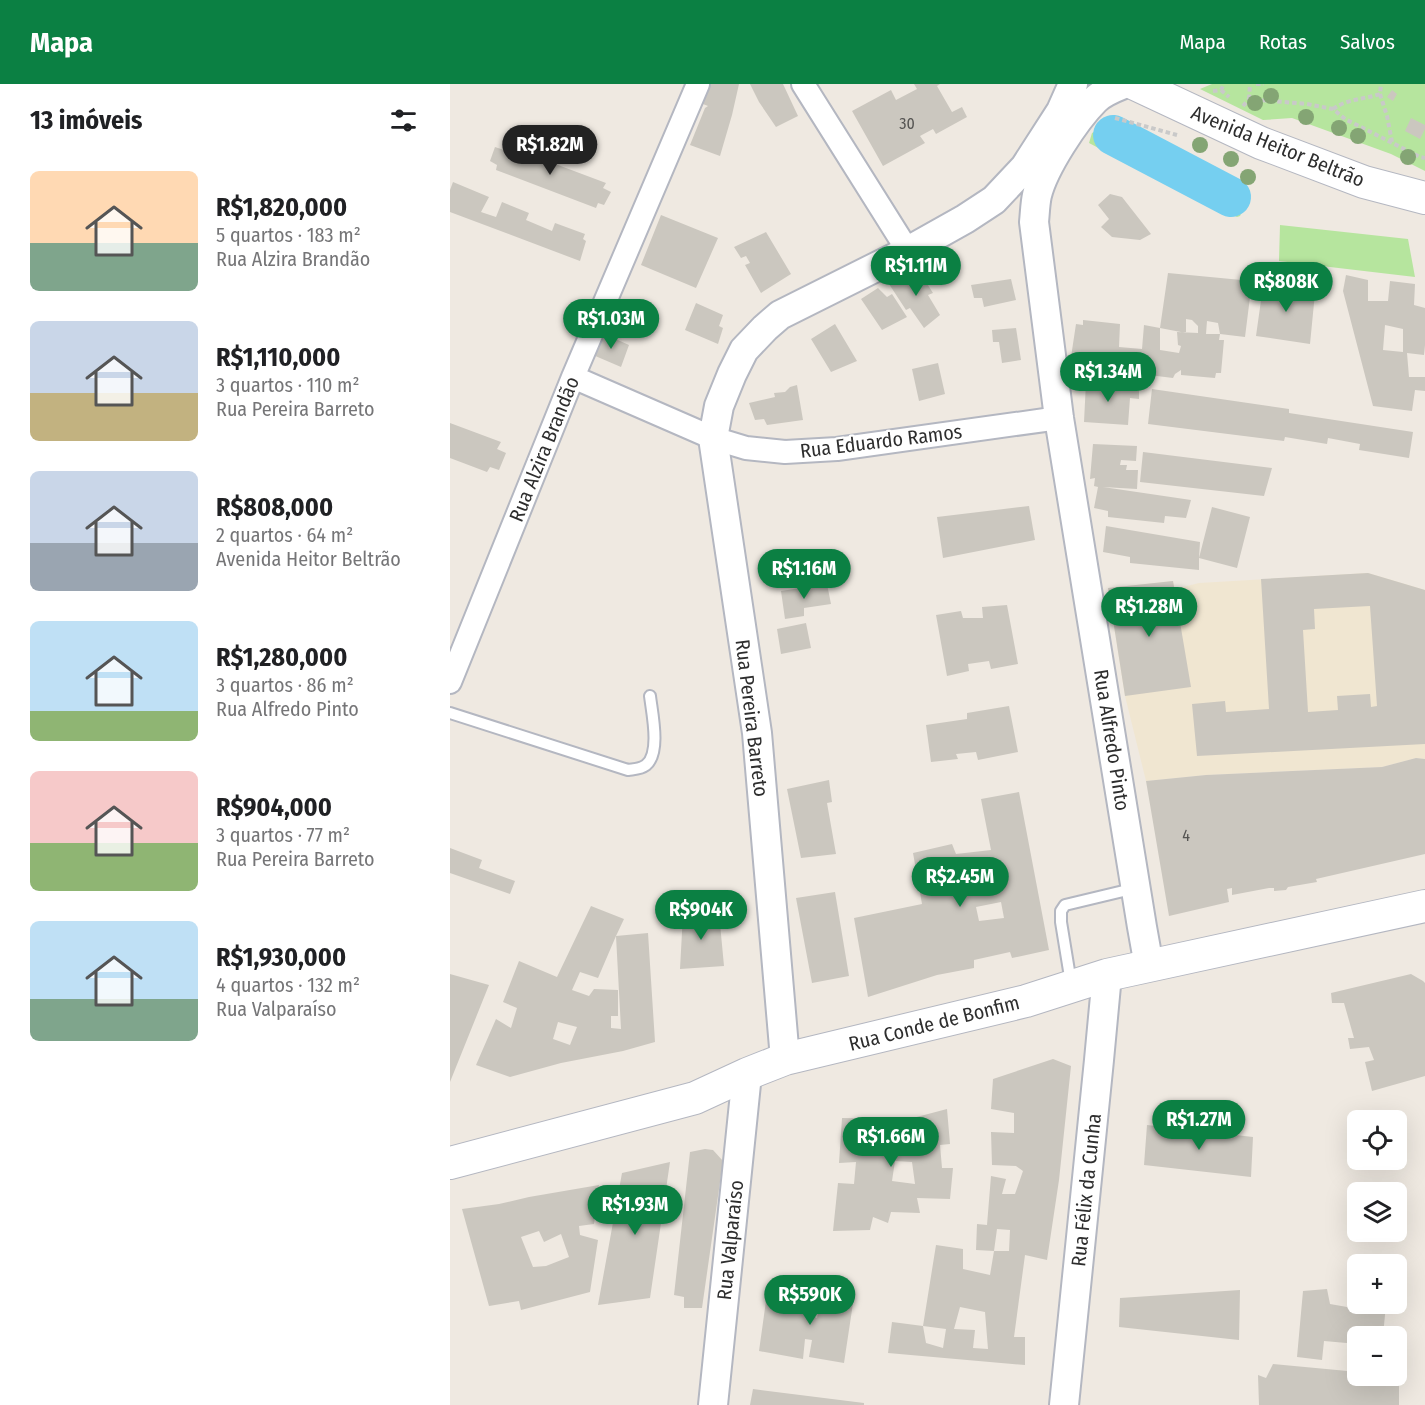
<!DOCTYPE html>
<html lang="pt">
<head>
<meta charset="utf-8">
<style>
	body { margin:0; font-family:"Fira Sans Condensed",sans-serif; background:#f6f6f6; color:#202124; height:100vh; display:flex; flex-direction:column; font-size:22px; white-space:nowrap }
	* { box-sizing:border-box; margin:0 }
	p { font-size:20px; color:#757577 }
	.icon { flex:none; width:33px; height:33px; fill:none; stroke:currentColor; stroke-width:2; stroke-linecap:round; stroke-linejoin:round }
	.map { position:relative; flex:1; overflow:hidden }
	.panel { display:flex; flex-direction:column; background:#fff; width:450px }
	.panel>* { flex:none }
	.buttons { position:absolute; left:897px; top:1026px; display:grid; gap:12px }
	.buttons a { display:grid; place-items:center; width:60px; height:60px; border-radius:9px; background:#fff; box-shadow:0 6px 24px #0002; font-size:30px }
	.price { position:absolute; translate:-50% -51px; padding:0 14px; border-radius:21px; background:#0b8043; color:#fff; font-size:20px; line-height:39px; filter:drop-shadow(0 2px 3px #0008) }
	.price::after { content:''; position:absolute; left:50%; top:36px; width:18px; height:14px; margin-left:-9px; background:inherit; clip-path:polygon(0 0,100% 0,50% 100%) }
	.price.selected { background:#222; color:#fff }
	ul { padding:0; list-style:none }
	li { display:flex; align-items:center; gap:18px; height:150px; padding:0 30px }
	li span { display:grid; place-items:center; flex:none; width:168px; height:120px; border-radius:9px; color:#555 }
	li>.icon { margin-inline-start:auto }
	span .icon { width:72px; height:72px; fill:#fffc; stroke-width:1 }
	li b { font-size:26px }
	h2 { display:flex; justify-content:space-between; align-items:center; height:72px; padding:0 30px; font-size:26px }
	header { display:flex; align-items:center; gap:36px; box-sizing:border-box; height:84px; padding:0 30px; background:#0b8043; color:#fff }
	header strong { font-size:28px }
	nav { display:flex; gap:33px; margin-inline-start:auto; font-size:21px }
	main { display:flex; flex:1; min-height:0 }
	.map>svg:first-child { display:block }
</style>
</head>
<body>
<header>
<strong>Mapa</strong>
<nav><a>Mapa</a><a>Rotas</a><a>Salvos</a></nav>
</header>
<main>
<section class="panel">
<h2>13 imóveis<svg class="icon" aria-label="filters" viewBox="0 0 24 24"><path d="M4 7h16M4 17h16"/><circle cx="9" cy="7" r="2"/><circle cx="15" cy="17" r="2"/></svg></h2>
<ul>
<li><span style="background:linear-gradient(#ffd9b3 60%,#7fa58c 0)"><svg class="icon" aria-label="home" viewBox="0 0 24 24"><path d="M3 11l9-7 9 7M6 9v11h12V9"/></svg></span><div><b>R$1,820,000</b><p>5 quartos · 183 m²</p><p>Rua Alzira Brandão</p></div></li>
<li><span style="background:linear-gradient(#c9d6e8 60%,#c2b280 0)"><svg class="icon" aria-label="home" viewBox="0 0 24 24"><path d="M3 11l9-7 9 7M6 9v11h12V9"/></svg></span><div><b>R$1,110,000</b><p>3 quartos · 110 m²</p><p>Rua Pereira Barreto</p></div></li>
<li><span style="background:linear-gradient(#c9d6e8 60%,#9aa5b1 0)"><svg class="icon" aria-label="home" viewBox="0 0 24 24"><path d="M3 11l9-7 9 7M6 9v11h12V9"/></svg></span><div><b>R$808,000</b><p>2 quartos · 64 m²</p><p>Avenida Heitor Beltrão</p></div></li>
<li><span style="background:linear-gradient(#bfe0f5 75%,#8fb573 0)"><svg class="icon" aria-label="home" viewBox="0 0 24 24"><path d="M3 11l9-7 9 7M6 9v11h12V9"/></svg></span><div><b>R$1,280,000</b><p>3 quartos · 86 m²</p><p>Rua Alfredo Pinto</p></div></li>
<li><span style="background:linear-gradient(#f6c9c9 60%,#8fb573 0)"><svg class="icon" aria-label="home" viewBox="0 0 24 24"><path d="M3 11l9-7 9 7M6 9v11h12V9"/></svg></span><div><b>R$904,000</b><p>3 quartos · 77 m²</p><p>Rua Pereira Barreto</p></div></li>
<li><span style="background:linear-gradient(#bfe0f5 65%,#7fa58c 0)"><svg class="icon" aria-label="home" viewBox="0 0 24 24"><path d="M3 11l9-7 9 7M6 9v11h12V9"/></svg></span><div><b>R$1,930,000</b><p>4 quartos · 132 m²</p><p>Rua Valparaíso</p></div></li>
</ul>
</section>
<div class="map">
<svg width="975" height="1321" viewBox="0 0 975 1321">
	<rect width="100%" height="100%" fill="#efe9e1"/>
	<path fill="#f0e6d1" d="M918,489L975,506V675L966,674L932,683L757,691L696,697L675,612L658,504L723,497L725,505L749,499Z"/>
	<path fill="#b6e59e" d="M762,0H975V87L941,70L842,34L813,36L750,5Z
		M657,41L676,47L799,105L800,109L790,132L787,133L730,107L639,59L642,49Z
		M830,141L958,155L965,193L829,177Z"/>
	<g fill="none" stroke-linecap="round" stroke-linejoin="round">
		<path stroke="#75cff0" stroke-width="40" d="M663,51L781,113"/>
	</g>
	<path fill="#cbc7bf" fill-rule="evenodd" d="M255,0H289L282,31L270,72L240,61L255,24L258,22L248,18Z
		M300,0H333L348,32L326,43L309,18Z
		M464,0H490L487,2L502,28L512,23L517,33L486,50L483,45L470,52L475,59L433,82L402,27L441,6L446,16L467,5Z
		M942,6L947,10L943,17L937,13Z
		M961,34L975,41V45L970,55L955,47Z
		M55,61L156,99L153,104L161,108L154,121L148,119L146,124L46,86L47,81L40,77L45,63L54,66Z
		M3,98L39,113L31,128L46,133L52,118L79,129L76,136L102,147L105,139L135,150L133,155L136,157L130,177L0,128V106Z
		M660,110L672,113L701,150L690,156L662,153L651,143L659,135L648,121Z
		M211,131L268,154L246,204L191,181Z
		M316,148L341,190L311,209L295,181L300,179L296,172L291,174L284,163Z
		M467,184L483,209L478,211L490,231L474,244L460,224L456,226L439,200Z
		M718,189L802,197L795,253L770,250L768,239L757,237L756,250H770L769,256H774L771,289H766L765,294L731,291V286L725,290L723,294L667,287V283L629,281L628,273H621L626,240L633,241V236L670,240L669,263L692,265L694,241L710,244V266L729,269L731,262L728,261L727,248L748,249V242L742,236L736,235V249L710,244Z
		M896,191L918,196V217H938L940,197L965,200L964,221L975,224V261L974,271L957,269L959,293H975V307L965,306L962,327L923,322L893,207ZM935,241L953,245V268L933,266Z
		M561,195L566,216L534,223L532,214H524L521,201Z
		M814,195L865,209L860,260L806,252Z
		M428,204L437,213L442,210L457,233L432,246L411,215Z
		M246,219L273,231L269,242L273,244L268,260L235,246Z
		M385,240L407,277L381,288L361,255Z
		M566,244L571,276L552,279L549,258H543L542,246Z
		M152,249L179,261L171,283L143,271Z
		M488,279L495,310L469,317L462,285Z
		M636,298L689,304V315L680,314L678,341L634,338Z
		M347,301L353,336L317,341L314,335L305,336L299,319L325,313L324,309L335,308L340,303Z
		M702,305L839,325V329L963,348L959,374L909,366L910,360L878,354L877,360L835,353L834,357L698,340Z
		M0,339L51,358L47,365L56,369L49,386L40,383L37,388L0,374Z
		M643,360L687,362L686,377L671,376L670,381H677L676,386H688L687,405L653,403L741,416L736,434L715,432L714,439L658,433V427L644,424L648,403L644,402L645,394L640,395Z
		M693,368L822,384L814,412L690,398Z
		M579,422L585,456L493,474L487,433Z
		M762,423L800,433L787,484L749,474V486L680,479V473L653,468L656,442L750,458L749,474Z
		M918,489L975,506V660L747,672L742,620L775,617L776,628L819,625L811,495ZM920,522L927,622L921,623L920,610L887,612L888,626L858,628L853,546L865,545L864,525Z
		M723,497L741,603L675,612L658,504Z
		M377,500L381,520L354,524V532L335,535L331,507Z
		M557,521L568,580L541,585L539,577L518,580L519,587L497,592L486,531L511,527L513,534H533L532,523Z
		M356,539L361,564L331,570L327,545Z
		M559,622L568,668L528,676L526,668L506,670L508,675L481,678L476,641L517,635V629Z
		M966,674L975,675V770L866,795L867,798L838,803L836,806L824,807V804H819L782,811V804L777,805L779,818L719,832L696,697L756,691L932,683Z
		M379,696L382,718L377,719L386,770L351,774L337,705Z
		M569,708L599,866L562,874L560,868L524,876V884L487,891L418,913L404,834L472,820L463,769L502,760L506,770L541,766L531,715ZM551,818L554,834L529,837L526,823Z
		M0,764L32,776L29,784L65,797L60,810L0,789Z
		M385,808L399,892L362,899L346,814Z
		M141,822L174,835L166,852L198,849L205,958L173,967L111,979L60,993L26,981L46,935L61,944L67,924L53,918L69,877L107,893ZM166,852L171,945L161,944V932H168V906L144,905L139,912L122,906L130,888L148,894ZM108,938L127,943L120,961L103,955Z
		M269,829L274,882L230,885L233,830Z
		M0,890L39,901L0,998Z
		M961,890L973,897L975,899V992L922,1007L915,978L924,976L919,963L900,965L898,954H904L894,919H882L881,909Z
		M603,975L621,982L609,1096L597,1176L575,1171L564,1253H575V1281L438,1269L442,1238L473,1242L476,1259L493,1264L496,1245L473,1242L486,1161L513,1165V1185L540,1191L544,1167H559L560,1146L547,1145L544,1167L526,1166L527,1140L537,1141L541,1092L556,1095L552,1110H565L573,1087L566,1082L542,1081L541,1048L564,1049V1029L541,1025L543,995ZM510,1223L535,1228L538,1265L523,1264L525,1246L504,1245Z
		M497,1025L500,1060L490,1061L492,1084H503L500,1115L467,1114L470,1129L441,1128L438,1139L423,1133L420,1146L383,1147L388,1099L404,1100L406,1078L389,1079L392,1034L459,1035ZM445,1077L462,1078L465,1100L442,1097Z
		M697,1041L803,1053L801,1093L694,1081Z
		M255,1065L263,1066L273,1077L252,1224H234V1213L224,1211L240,1068Z
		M220,1078L200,1214L148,1221L172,1089Z
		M149,1101L144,1140L129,1142L130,1151L148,1156L140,1208L71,1226L69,1217L39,1222L12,1125L49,1120L79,1113ZM89,1147L94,1158L111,1150L119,1173L96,1182L83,1183L71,1153Z
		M374,1198L405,1206L394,1279L359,1273L362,1256L355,1255L353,1275L309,1267L316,1217L361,1216L360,1231L367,1234Z
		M877,1205L880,1220L914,1226V1220H936L933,1252H908V1260L874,1257L872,1276L847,1273L853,1207Z
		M790,1206L789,1256L669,1243L670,1214Z
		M823,1280L908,1288V1292H949V1321H809L808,1291L816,1294Z
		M303,1305L414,1319V1321H300Z"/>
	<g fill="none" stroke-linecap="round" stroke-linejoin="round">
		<g stroke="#b4b7c1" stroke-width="14">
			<path id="service" d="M0,629L178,686C184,685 191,685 196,681C211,669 202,629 200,612
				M621,899L611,838V827L615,821L686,804"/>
		</g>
		<g stroke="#b4b7c1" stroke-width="26">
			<path id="minor" d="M353,0L458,167
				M123,293L263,354L296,364L335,368L387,365L609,334
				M0,598L123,293L248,0"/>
		</g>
		<g stroke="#b4b7c1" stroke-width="32">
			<path id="tertiary" d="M674,0C664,4 653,8 645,16C625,36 594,83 587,111C585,120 585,129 584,138L609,334L692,843L699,882
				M335,975L307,649L263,354L269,322L282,290L294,266L315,244L330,231L458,167L515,135L544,116L575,83L611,27L623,0
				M263,1321L297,990
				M614,1321L649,976L657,891"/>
		</g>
		<g stroke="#b4b7c1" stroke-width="34">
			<path id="secondary" d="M685,0L811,59L914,98L975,114
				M0,1079L245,1014L297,990L335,975L576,917L657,891L975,822"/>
		</g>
		<path stroke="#c9c9c9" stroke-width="4" stroke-dasharray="4.5 3" stroke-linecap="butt" d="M806,0H814
			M771,6L779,13
			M763,7L771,6L774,0
			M930,10L937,32L942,58
			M799,15L800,0
			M793,22L799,15L857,20L883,25L895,35L970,73L975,74
			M883,25C899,14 912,16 930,10L931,0
			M665,34L727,51"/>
		<use href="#service" stroke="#fff" stroke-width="10"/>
		<use href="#minor" stroke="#fff" stroke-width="22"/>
		<use href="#tertiary" stroke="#fff" stroke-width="28"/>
		<use href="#secondary" stroke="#fff" stroke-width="32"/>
	</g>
	<g fill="#84a574">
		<circle cx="821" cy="12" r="8"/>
		<circle cx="805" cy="19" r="8"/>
		<circle cx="856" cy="33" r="8"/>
		<circle cx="889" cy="44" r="8"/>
		<circle cx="908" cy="52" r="8"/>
		<circle cx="750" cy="61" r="8"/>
		<circle cx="958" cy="73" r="8"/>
		<circle cx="781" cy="75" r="8"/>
		<circle cx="798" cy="93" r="8"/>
	</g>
	<g text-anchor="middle" stroke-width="4.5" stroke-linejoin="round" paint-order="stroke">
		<g font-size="16" fill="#555452">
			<text x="457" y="45">30</text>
			<text x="736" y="757">4</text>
		</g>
		<g font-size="20" fill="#2e2e2e" stroke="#fff">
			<text transform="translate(828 62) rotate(22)" y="7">Avenida Heitor Beltrão</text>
			<text transform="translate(431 357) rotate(-7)" y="7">Rua Eduardo Ramos</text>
			<text transform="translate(94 365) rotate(-68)" y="7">Rua Alzira Brandão</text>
			<text transform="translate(302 634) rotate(83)" y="7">Rua Pereira Barreto</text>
			<text transform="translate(662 656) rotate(81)" y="7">Rua Alfredo Pinto</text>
			<text transform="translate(484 939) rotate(-14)" y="7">Rua Conde de Bonfim</text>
			<text transform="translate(636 1106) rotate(-84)" y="7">Rua Félix da Cunha</text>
			<text transform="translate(280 1156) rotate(-84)" y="7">Rua Valparaíso</text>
		</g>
	</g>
</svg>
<div class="buttons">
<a><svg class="icon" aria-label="locate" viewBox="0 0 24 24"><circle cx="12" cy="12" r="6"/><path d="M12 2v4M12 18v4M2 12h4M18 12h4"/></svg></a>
<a><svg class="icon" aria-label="layers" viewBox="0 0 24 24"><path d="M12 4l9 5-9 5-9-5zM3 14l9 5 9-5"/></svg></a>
<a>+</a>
<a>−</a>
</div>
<b class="price selected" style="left:100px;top:92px">R$1.82M</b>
<b class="price" style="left:466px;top:213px">R$1.11M</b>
<b class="price" style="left:836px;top:229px">R$808K</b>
<b class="price" style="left:161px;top:266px">R$1.03M</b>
<b class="price" style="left:658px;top:319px">R$1.34M</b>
<b class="price" style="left:354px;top:516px">R$1.16M</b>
<b class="price" style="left:699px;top:554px">R$1.28M</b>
<b class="price" style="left:510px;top:824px">R$2.45M</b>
<b class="price" style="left:251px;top:857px">R$904K</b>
<b class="price" style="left:749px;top:1067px">R$1.27M</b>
<b class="price" style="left:441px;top:1084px">R$1.66M</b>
<b class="price" style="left:185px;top:1152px">R$1.93M</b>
<b class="price" style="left:360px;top:1242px">R$590K</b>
</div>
</main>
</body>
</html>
